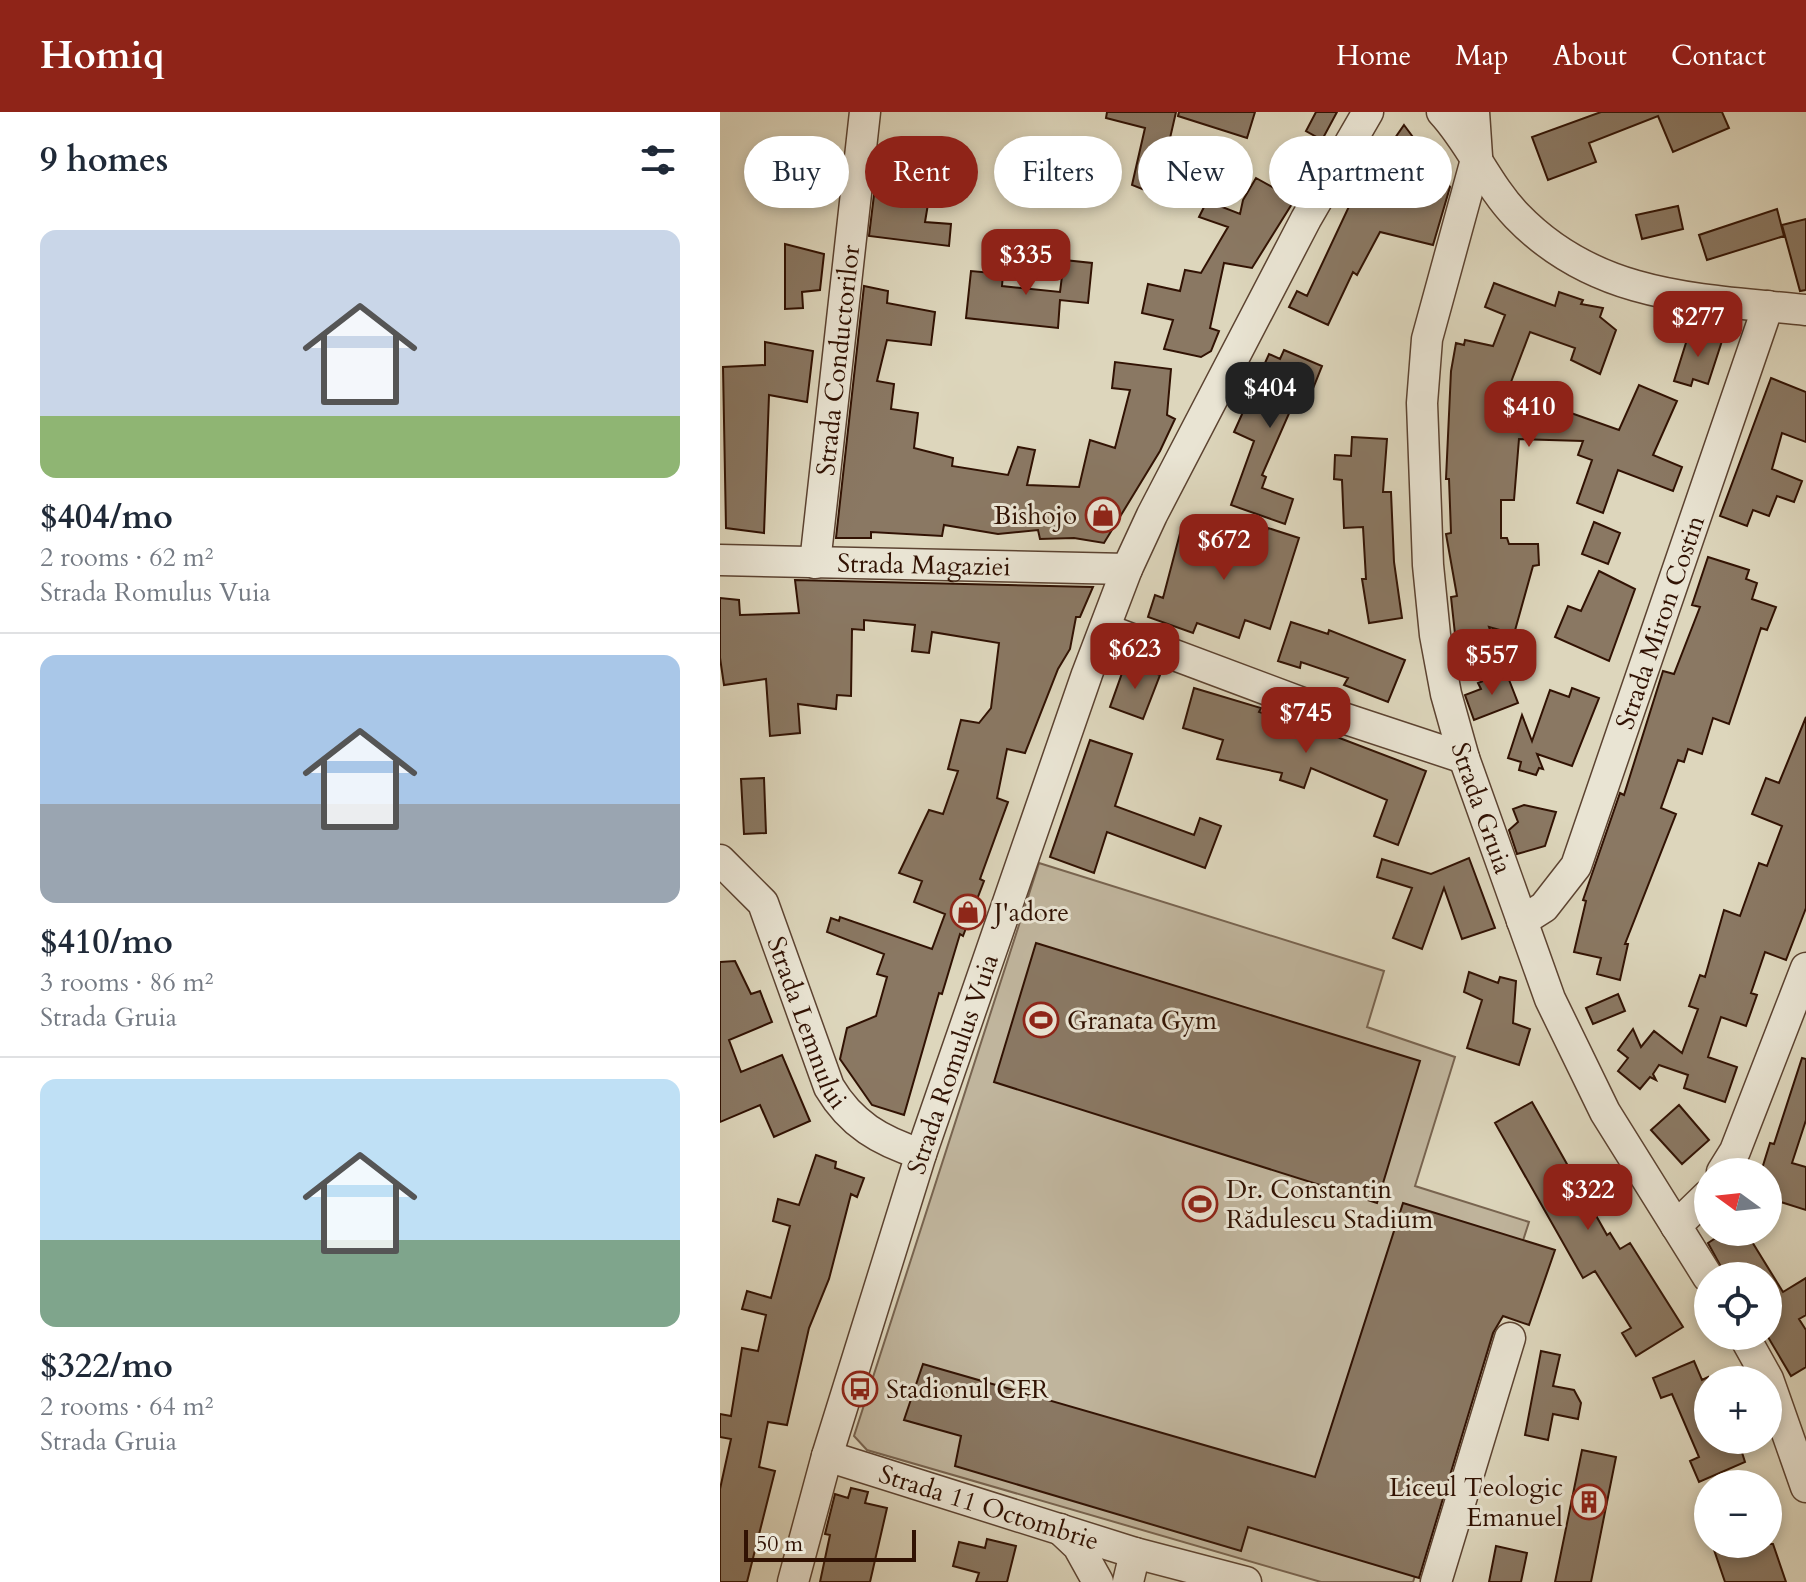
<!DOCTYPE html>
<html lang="en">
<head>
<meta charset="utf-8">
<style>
	body { margin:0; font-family:Cardo,serif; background:#f2f2f3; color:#1f2937; height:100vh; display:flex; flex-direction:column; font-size:30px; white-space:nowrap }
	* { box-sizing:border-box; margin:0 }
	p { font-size:26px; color:#747a83 }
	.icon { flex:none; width:44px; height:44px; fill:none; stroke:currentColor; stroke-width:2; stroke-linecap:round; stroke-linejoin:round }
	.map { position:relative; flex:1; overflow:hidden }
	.sheet { display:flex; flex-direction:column; background:#fff; width:720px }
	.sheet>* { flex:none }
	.hud { position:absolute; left:24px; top:24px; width:760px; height:72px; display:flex; gap:16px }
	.needle { width:52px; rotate:285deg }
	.fabs { position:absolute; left:974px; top:1046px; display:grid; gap:16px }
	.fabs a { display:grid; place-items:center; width:88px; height:88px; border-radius:50%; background:#fff; box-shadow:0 4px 12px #0003; font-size:40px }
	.scale { position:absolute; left:24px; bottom:20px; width:172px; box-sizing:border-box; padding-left:8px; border:4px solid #311203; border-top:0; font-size:22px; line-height:28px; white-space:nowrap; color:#311203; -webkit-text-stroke:6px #e9e4d3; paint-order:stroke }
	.price { position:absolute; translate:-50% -68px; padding:0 18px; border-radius:16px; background:#8f2418; color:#fff; font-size:26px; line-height:52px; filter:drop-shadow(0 2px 4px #0008) }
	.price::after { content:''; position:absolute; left:50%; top:48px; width:24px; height:18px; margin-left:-12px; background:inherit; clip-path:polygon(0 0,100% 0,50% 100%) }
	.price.selected { background:#222; color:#fff }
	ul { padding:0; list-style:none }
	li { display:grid; align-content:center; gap:16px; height:424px; padding:0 40px }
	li+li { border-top:2px solid #e0e1e3 }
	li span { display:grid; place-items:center; height:248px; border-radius:16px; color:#555 }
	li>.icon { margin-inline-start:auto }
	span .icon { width:144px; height:144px; fill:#fffc; stroke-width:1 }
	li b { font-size:34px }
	h2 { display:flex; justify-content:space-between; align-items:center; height:96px; padding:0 40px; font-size:34px }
	.tag { padding:0 28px; border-radius:36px; background:#fff; box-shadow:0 4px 12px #0003; font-size:28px; line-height:72px }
	.tag.selected { background:#8f2418; color:#fff }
	header { display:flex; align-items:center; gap:48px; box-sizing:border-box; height:112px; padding:0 40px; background:#8f2418; color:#fff }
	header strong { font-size:38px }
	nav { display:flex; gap:44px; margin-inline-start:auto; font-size:28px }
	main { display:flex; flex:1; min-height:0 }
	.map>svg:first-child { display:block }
</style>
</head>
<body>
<header>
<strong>Homiq</strong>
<nav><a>Home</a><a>Map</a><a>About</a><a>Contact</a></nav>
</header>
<main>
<section class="sheet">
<h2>9 homes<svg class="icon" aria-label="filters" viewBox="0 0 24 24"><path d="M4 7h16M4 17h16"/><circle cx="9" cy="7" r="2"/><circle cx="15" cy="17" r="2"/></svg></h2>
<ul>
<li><span style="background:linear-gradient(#c9d6e8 75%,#8fb573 0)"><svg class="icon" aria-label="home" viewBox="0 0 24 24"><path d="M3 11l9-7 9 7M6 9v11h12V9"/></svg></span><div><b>$404/mo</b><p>2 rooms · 62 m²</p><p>Strada Romulus Vuia</p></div></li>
<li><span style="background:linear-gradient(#a9c7e8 60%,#9aa5b1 0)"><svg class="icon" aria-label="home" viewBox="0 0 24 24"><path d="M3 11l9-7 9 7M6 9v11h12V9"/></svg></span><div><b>$410/mo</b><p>3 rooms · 86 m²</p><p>Strada Gruia</p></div></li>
<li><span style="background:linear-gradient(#bfe0f5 65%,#7fa58c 0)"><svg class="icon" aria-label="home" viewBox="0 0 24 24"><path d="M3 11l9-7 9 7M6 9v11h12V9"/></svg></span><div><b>$322/mo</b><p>2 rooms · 64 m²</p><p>Strada Gruia</p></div></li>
</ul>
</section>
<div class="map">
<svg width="1086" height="1470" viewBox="0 0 1086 1470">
	<rect width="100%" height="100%" fill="#ddd6bc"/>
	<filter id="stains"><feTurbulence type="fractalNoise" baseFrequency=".0025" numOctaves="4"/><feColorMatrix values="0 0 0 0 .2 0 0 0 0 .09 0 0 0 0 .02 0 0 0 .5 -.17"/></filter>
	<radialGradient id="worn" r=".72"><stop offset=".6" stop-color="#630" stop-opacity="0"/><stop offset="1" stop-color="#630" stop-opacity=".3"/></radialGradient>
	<path fill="#c0b59d" stroke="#786450" stroke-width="2" d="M319,751L664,859L647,915L735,945L695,1074L809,1110L693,1470H601L147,1338L134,1324Z"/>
	<path fill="#8a7863" stroke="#311203" stroke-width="2" d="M387,0H456L437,83L412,73L425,16L386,6Z
		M459,0H535L527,26L458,4Z
		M596,0H617L602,28L586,19Z
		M881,0H1002L1009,16L953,40L938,4L869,31L876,50L828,68L812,25Z
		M684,13L730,75L713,133L660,120L637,163L633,160L608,213L569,195L577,179L587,184L632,88Z
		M88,32L108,37L105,88L70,85L72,40L87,44Z
		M536,66L554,76L560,67L580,79L532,156L504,151L490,216L499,219L491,239L481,245L444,237L453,208L422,201L428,172L460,179L465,158L481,161L508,115L479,105L487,89L520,102L523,88Z
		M154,83L208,92L205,110L231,112L229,134L149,124Z
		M958,94L963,117L922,127L916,103Z
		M1057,97L1064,124L987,148L979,123Z
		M1086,107V178L1080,179L1062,113Z
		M65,132L104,142L100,178L82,180L83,196L65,197Z
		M344,148L372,151L368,191L340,188L338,216L246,206L251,159L283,162L282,174L340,180Z
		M774,171L835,194L839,180L863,188L861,192L883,196L880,205L896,218L880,262L851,248L855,236L810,220L788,278H797L795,299L851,301L899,318L919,273L957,289L933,343L962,355L953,379L898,358L883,401L857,391L872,348L858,343L863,329L799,327L794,388H781V426H787L789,432H818L819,453L813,454L794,522L769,515L770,518L735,522L731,485L737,484L726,422L731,421L729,367H726L731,259L736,231L744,233L745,228L773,234L785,203L765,195Z
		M144,174L168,179L167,191L215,200L211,233L167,228L157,269L174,272L171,297L198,301L194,336L233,346L232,354L288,363L298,335L315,338L307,373L359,375L370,328L395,336L410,278L392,276L395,250L451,257L447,303L455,307L440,339L384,431L354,426L320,427L318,418L278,422L224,413L222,424L151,420V426H116Z
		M970,218L1002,229L988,272L973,267L971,274L954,269Z
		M45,230L93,239L87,290L49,283L44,421L6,416L3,255L45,253Z
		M564,238L602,254L592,279L581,274L542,363L546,365L542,376L573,387L565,412L511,393L534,329L514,320L549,242L560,247Z
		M1051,266L1086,280V330L1062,321L1052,357L1082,369L1074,390L1057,384L1049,404L1033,398L1027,414L1000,404Z
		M632,325L667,327L663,380H671L674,450L682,506L649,511L642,467H646L643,415L624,416L622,368L614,367L615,343L631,344Z
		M463,410L500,423L498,428L539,442L548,416L579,426L550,517L525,508L519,526L477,511L473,521L428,505L435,483L443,486Z
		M874,410L900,421L888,452L862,442Z
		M988,445L1029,458L1026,467L1037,471L1032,487L1056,495L1047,518L1041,516L1009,612L993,606L982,642L968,637L964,650L958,648L941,696L956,702L905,832H908L900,868L877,862L881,846L854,840L866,789L863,788L900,681L904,683L943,559L954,562L980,495L972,493Z
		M879,459L915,477L889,549L835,525L848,494L861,499Z
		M75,468L373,475L360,505H356L350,537L338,557L305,641L287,637L277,686L288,690L260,767L264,769L243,824L240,822L222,882L219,881L184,1003L152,993L120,947L127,916L156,904L167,865L157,862L164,842L107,820L111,806L119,809L120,805L212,837L225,802L194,790L202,769L179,761L209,698L223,702L238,659L228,657L241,608L259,611L271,596L279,531L212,520L209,541L192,539L195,513L144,508V518L132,517L131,584L117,583L116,597L78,592L80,621L50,624L46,567L4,573L0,546V486L19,488L20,503L79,501Z
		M571,510L608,522L609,518L685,548L668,590L624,573L628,566L581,550L580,556L558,549Z
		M406,550L440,563L423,607L390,595Z
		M786,560L798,591L754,608L745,583L761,577L758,571Z
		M474,576L541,596L539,600L609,622L706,659L678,733L654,724L667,688L591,656L584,676L560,668L562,661L497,647L503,628L463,616Z
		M852,576L879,586L852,654L817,642L823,657L819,656L816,663L799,658L801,650L788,646L802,603L812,629L830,578L849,585Z
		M1086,605V796L1066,848L1045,840L1031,881L1037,883L1026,914L1001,905L988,945L1017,955L1005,990L964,976L968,963L939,953L933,962L936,968L930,965L920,977L898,959L908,946L898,938L913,917L921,935L934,919L962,941L978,897L969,894L980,863L985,865L1004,798L1020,804L1039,751L1047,754L1062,714L1032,702L1046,666L1059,671Z
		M370,628L412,642L395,694L474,723L480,706L501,714L485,756L387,720L374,761L330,745Z
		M44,666L46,721L24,722L21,667Z
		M804,693L836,700L825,734L797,742L789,718L798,710L793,697Z
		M749,746L775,816L742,827L724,776L702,837L673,826L692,776L657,765L662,747L711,762Z
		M316,831L700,949L657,1091L274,970Z
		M15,849L31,882L40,879L52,910L9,928L21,960L62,943L90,1009L54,1025L40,993L0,1010V850Z
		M749,860L778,871L780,865L796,869L793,911L810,917L799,953L747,936L762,888L744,880Z
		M898,882L905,899L873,912L866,896Z
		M1082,946L1086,947V1008L1072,1051L1086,1055V1098L1048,1086V1060H1041L1050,1031L1054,1032Z
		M812,990L887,1123L890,1121L900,1137L910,1131L963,1215L916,1244L902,1221L911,1216L875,1159L863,1166L775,1011Z
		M959,993L989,1028L962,1052L931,1018Z
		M96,1043L116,1050L115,1056L144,1066L137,1085L131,1082L109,1167L89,1216L67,1313L48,1310L39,1355L55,1359L27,1470H0V1377L11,1327L0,1325V1302L11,1304L22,1236L38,1239L46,1203L22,1197L27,1179L51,1186L70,1114L53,1109L58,1087L79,1093Z
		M683,1091L835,1138L809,1213L783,1204L773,1221L699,1466L528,1415L521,1439L235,1354L241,1324L184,1308L203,1252L595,1365Z
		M1005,1120H1026L1063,1180L1086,1166V1203L1079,1207L1086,1218V1255L1071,1264L1048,1225V1164H1006L988,1131Z
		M821,1239L840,1243L833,1274L854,1278L861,1291L858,1307L833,1302L828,1328L805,1323Z
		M974,1249L982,1268L988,1265V1328H1018L1025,1350L979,1370L970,1349L979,1345L952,1282L941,1286L933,1266Z
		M862,1338L896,1345L871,1470H835Z
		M131,1376L148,1380L145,1391L167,1396L150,1470H100L110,1423L105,1422L115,1382L128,1386Z
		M267,1427L296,1434L287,1470H256L259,1461L233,1454L239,1430L265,1436Z
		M992,1432H1053L1066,1470H1005Z
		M776,1434L807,1441L801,1470H769Z"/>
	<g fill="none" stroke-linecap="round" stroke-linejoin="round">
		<g stroke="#5c4331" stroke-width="33">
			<g id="minor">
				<path d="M722,0C751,31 767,73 797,104C877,187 980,187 1086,198"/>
				<path id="s1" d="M754,0L757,44L707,227L702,291L708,453L715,523L726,582L744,646L830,887L885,1000L988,1165"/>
				<path id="s2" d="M0,448L407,457"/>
				<path id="s3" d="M95,451L145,0"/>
				<path d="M385,517L620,605L744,646"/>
				<path id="s4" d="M0,748L43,791L109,975C131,1012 160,1029 201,1042"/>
				<path id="s5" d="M802,809L824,795L856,754L1048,194"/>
				<path d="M1002,1060L1015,1039L1086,856"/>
				<path d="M956,1114L988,1083"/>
				<path d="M1024,1224L1048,1267L1086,1375"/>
				<path id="s6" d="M107,1344L415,1441L526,1470"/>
				<path d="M340,1417L358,1434L378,1470"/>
				<path id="s7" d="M73,1470L107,1344L201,1042L367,562L407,457L432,403L586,107L648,0"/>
				<path d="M408,1470L415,1441"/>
				<path d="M716,1470L790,1226"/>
			</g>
		</g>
		<use href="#minor" stroke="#e9e4d3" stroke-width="30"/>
	</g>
	<defs>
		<g id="shop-ring" transform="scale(1.8)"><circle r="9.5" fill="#e9e4d3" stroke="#8f2418" stroke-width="1.5"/><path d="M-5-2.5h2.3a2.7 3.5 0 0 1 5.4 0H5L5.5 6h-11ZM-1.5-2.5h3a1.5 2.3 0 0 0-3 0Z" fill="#8f2418"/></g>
		<g id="stadium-ring" transform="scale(1.8)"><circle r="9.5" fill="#e9e4d3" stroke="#8f2418" stroke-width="1.5"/><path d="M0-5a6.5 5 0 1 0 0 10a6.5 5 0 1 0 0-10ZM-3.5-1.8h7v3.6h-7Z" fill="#8f2418"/></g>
		<g id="bus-ring" transform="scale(1.8)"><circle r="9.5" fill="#e9e4d3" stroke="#8f2418" stroke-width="1.5"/><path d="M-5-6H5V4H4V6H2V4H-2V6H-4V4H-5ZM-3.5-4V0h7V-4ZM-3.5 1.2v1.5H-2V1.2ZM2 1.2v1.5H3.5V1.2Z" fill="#8f2418"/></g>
		<g id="building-ring" transform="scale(1.8)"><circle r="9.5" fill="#e9e4d3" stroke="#8f2418" stroke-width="1.5"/><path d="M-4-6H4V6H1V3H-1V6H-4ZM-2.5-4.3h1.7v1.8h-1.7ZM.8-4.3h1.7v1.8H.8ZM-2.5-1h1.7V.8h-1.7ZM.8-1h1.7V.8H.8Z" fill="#8f2418"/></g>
	</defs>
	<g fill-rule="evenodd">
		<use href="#shop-ring" x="383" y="403"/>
		<use href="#shop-ring" x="248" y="800"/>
		<use href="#stadium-ring" x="321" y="908"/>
		<use href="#stadium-ring" x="480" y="1092"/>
		<use href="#bus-ring" x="140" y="1277"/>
		<use href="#building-ring" x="869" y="1390"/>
	</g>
	<g text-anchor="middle" stroke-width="6" stroke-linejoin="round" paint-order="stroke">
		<g font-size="26" fill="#311203" stroke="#e9e4d3">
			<text dy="9" stroke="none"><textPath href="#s3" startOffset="204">Strada Conductorilor</textPath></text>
			<text dy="9" stroke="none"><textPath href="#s2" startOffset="204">Strada Magaziei</textPath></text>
			<text dy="9" stroke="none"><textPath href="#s5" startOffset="336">Strada Miron Costin</textPath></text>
			<text dy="9" stroke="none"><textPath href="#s1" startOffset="710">Strada Gruia</textPath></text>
			<text dy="9" stroke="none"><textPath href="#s4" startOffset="188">Strada Lemnului</textPath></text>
			<text dy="9" stroke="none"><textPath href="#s7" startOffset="542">Strada Romulus Vuia</textPath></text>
			<text dy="9" stroke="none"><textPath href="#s6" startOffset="170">Strada 11 Octombrie</textPath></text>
		</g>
		<g font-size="26" fill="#311203" stroke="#e9e4d3" text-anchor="start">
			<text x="357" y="412" text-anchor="end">Bishojo</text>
			<text x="274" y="809">J'adore</text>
			<text x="347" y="917">Granata Gym</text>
			<text x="506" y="1086">Dr. Constantin<tspan x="506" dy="30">Rădulescu Stadium</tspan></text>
			<text x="166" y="1286">Stadionul CFR</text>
			<text x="843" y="1384" text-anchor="end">Liceul Teologic<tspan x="843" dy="30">Emanuel</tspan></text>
		</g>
	</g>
	<rect width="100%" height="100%" filter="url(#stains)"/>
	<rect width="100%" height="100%" fill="url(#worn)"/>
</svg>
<div class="fabs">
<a><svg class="needle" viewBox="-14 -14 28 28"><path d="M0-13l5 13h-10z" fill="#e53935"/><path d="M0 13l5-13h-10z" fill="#747a83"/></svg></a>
<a><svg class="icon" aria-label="locate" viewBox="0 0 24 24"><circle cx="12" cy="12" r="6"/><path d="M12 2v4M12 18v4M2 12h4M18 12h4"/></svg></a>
<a>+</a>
<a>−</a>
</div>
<div class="scale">50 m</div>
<b class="price" style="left:306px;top:185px">$335</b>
<b class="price" style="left:978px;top:247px">$277</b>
<b class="price selected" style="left:550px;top:318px">$404</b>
<b class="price" style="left:809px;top:337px">$410</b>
<b class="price" style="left:504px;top:470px">$672</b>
<b class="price" style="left:415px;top:579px">$623</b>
<b class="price" style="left:772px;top:585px">$557</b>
<b class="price" style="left:586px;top:643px">$745</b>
<b class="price" style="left:868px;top:1120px">$322</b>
<div class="hud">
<a class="tag">Buy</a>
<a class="tag selected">Rent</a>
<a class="tag">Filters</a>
<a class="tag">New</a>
<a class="tag">Apartment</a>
</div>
</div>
</main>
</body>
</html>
